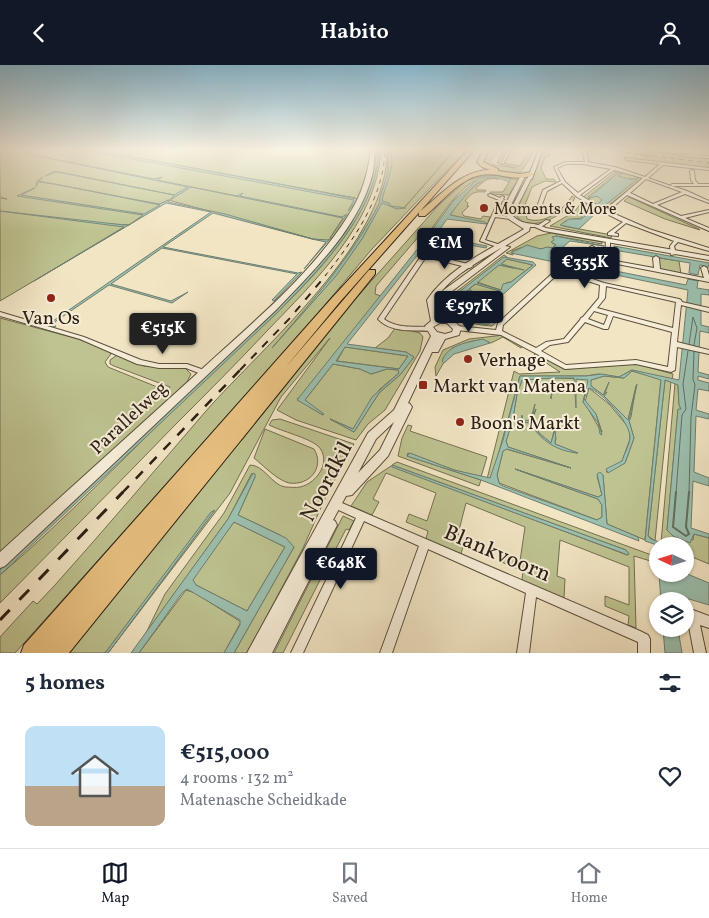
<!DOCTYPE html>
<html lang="en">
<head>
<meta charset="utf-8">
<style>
	body { margin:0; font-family:Vollkorn,serif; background:#f2f2f3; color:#1f2937; height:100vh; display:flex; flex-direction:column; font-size:19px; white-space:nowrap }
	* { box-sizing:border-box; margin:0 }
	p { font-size:16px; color:#747a83 }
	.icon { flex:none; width:28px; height:28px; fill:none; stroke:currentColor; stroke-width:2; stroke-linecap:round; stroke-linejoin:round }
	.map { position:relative; height:588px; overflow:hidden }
	.panel { display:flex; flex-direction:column; background:#fff; flex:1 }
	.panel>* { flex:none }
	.needle { width:32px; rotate:274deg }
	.tools { position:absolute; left:649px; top:472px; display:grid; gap:10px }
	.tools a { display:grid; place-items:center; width:45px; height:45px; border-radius:50%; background:#fff; box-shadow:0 1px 4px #0004; font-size:25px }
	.price { position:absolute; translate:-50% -42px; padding:0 11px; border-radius:5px; background:#111827; color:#fff; font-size:16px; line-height:32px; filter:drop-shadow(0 1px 2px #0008) }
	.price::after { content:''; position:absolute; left:50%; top:30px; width:15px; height:11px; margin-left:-8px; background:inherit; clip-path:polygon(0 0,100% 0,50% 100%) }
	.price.active { background:#222; color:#fff }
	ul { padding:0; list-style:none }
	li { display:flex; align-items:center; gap:15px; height:125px; padding:0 25px }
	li+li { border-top:1px solid #e0e1e3 }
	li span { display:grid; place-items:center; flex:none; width:140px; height:100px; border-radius:10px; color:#555 }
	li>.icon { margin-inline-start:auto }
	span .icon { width:60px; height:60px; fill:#fffc; stroke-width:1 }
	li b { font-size:21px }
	h2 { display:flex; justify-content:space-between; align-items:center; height:60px; padding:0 25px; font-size:21px }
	header { display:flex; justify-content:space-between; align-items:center; height:65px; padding:0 25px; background:#111827; color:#fff; font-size:22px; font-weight:600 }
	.tab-bar { display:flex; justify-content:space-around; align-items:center; height:70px; border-top:1px solid #e0e1e3; background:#fff; font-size:14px; color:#747a83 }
	.tab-bar a { display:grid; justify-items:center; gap:2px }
	.tab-bar .active { color:#111827 }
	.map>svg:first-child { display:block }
</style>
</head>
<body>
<header><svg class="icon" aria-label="back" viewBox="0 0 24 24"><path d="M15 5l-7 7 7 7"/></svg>Habito<svg class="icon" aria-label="person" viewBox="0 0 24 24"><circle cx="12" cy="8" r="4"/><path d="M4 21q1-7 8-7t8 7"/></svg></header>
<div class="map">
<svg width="709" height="588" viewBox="0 0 709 588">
	<rect width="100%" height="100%" fill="#f2e5c4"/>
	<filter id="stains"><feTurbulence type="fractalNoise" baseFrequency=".004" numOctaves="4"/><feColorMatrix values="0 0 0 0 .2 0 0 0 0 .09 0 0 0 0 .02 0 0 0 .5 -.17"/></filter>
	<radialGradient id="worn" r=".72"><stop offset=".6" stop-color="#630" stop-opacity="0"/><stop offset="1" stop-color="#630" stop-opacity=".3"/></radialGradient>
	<path fill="#bec391" stroke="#747052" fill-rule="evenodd" d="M0,84H78L355,133L91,84H372C369,118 353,145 334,172L326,176L313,174L168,135L129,160L111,159L125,162L0,236V133L7,134L0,132Z
		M378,84H380L381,88C375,159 314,217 267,266C237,298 206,329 175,360C117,420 58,479 0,538V510C67,453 128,389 191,327C248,271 381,171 378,84Z
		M387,84H455L404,143L456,84H467L372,184L302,267L15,588H0V572L33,536L37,539L55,520C106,463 156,404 206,346C263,281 390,176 387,84Z
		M490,84H499L490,96L494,100L516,103L497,98L505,84L498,97L520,101L529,86L516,84H536L521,107C508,109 494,104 483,98Z
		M543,84H551L546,88L550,90L545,92L541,103L546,114H554L556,117L545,116L532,122L525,140L527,154C545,160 563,145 572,131L575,133C566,151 524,173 514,146Z
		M644,85L709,93V103L647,96L648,94L640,90L652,92L640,90Z
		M618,105L644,112L604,144L583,132ZM619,107H623L618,111C625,114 632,115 639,113L604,141L598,140L603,134L597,131L588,132Z
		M491,109L518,115L509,130L491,129L490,127H503L511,114C471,96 445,147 426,171L420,170L376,221L375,229L381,231L302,331L297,334L323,350L305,335L333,299L360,304L371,309L387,304L398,305L399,308L380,324L353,364L330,354L354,367L379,328L400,310L414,292L406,287L375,283L388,273L396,262L420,268L423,272L420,286L385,345L368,359L356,375L296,355L277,345L330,273L281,332L230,428L108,588L214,446L105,588H66L226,390L242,375L334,258L438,141L467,115Z
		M488,113L476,123L477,125H486L485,127C475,126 471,128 465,136L468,138L467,141H469L462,148L464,151L481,154L483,151L490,152L488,159L450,150C462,134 477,110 499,114Z
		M629,132L699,164L700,165L665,154L624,136Z
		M583,136L601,146L588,140C582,161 578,149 564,157L563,161L612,170L611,173L550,161L574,147Z
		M551,168L602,177V179L556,171L552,178L557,180L552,183C546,181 546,184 540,184C526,182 527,180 512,186L513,190L506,188L537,171Z
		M504,190L507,192L455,230L459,251L471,257L486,259L491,250L486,243V249L482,250L459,244V231L468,225L502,252L492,261C475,260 443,255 452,230Z
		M653,192L679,196L681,209L659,204V195Z
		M507,194L533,200L511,217L506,218L501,225L477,217L499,200L513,203L501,199Z
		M476,219L500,226V227L487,239L469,224Z
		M0,253L78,274L108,286L111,289L105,297L108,302L167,326L170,322L114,301L110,299V295L117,290L144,301L185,303L191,309L187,317L0,491Z
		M504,270L523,281L521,283L503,272L491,278C477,271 466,279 452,283L436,311L435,302L443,285L469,274Z
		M345,282L408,291L399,304L337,296Z
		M536,288L567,304L636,299L673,309L672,315L632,305L619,312L598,309L586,311H520L492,412L487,414L514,306L519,309L560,307L534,290Z
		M632,306L661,314L645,475L607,459L603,410L597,411L602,430L598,432L515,404L598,434L602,440V452L597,455L499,418L497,410L503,386L506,384L571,403L508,382L506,376L512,356L530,358C542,376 555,384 577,388L555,379L556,373L554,366L551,378L539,368L532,356L536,344L530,356L523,355L522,352L521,355L513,353L517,329L522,315L524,314L553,313L551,333L555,313L587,314L589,316L583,337C591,346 595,358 602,367L596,349L585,337L589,323L609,339L629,363L630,374L622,396L606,407L625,398L634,373L629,356L631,352L636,321L628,355L604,331L607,327L603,330L590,320L591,315L604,311L624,313Z
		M665,315L671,317L655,476L648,471Z
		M675,318L678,320L679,339L681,345H678L667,465L693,475L694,469L709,473V499L685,489V481H670L661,478Z
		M280,354L354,379L327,429L303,483L247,588H234L294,482L280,470L238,450L255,412L252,408L228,454L146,568L165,529L224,448L250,400C264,400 272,420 285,422C289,422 296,423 300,422C318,418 332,395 318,381C309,373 281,366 269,360L272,355Z
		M408,360L412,361L410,366L487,392L481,412L454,405L408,388L407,391L481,415L479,421L398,391L402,373Z
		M265,364L314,384C325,402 310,421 289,418C277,415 264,401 254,393Z
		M397,397L657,492V498L634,491L636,563L628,560L629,551L605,541V531L629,540V502L560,475L557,511L565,514L564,533L522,515L523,506L499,496L500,487L520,496L525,462L466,438L458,469L465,473L461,489L426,474L428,466L406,457L409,449L427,456L436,428L386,408L373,434L379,437L372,450L351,441L367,417L391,401L627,490L629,489L626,485L392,400Z
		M343,451L354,456L349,465L346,464L283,588H274Z
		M234,457L285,482L247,546L196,520L193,516L194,511Z
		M186,525L195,528L241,557L224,588H139Z"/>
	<path fill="#9cc0af" stroke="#6e7f70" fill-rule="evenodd" d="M34,84L24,88L154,114L162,112L157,115L237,131L243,128L240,131L342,152L347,149L330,173L343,153L191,122L170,135L174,130L57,107L45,111L55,106L174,130L188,122L23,88Z
		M78,84H91L358,134L348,146L354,135Z
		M376,84C379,88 378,95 377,101C367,158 317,206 278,247L0,510V505L275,246C316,205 377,143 376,84Z
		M388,84C399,96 384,122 382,136L389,138L391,141L406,143L397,144L382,138L362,174L336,211L272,283C312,236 352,192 380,137L379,136L388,107Z
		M619,107L623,108L618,111L632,115L640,112L603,142L597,140L602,135L597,131L588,134Z
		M493,111L511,114L509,117C502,114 493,111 486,113C475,116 457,141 450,150L485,157L486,159L447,154L435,171L487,181L486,183L431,173L347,279L406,287L414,292L400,310L379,328L354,367L330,354L353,364L372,332L399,308L398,305L387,304L371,309L360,304L333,299L305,335L324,349L323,350L297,335L427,172L453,136L479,113ZM345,282L408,291L399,304L336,296Z
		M43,112L38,116L159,139L169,135L168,137L225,149L313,174L329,175L304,204L326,177L312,174L213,148L163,182L298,208L302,207L274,236L272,235L297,209L162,183L111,219L171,236L188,227L172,238L109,220L56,256L54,259L56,262L35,256L50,258L211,147L166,138L34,216L124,162L0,146L124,160H129L143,150L17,131L34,123H35L21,130L144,149L160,140L55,119L38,117L36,122L37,116Z
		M586,139L598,146L579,164L560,160L569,154H581L585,151L581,146Z
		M556,171L604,181L570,176L550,193L686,220L688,214L698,216L697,223L709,225V230L701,229V260L709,262V268L700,266L698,307L709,310V314L698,311V315L709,318V326L698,324L696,345L709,349V354L696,351L694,407L709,413V421L693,416L691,463L709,469V473L694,469L690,478L673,471L667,465L678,344H681L679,340L678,320L665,315L648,471L651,474L670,481H660L645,476L661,315L632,306L624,313L604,311L591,315V321L603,330L609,317L604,331L628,355L637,319L629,356L634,373L625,398L608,408L606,404L622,396C624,389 629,381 630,374C632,359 602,327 589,323L584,334L596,349L602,370L600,369L598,358L583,337L588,315L576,314V343L574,313H555L551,334L553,313L522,315L517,329L513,353L521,355L522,350L523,355L530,356L535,339L532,356L539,368L551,378L556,362L555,379L578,388C556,386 542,376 530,358L513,355L506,376L508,382L571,403L507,384L503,386L497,410L499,418L503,421L597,455L602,452V440L598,434L515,404L598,432L602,430L597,409L600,407L603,410L607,459L638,472L639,476L481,415L407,391L410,388L454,405L490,413L503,375L520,311H586L602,309L619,312L632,305L679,315L688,225L511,188L527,180L541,184L547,182L552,183L556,180L551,177L554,175L552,172Z
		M614,181L709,198V202L700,200L698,210L689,208L690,198L614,185Z
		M504,192L533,197L536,200L490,241L468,225L459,231L458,241L462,247L477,250L486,249L484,243L488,245L491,250L489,259C473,260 446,250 455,230ZM507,194L533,200L511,217L503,219L501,225L477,218L499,200L524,205L501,199ZM475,219L500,226V227L486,239L469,224Z
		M483,274L490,278L454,289L444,298L442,296C447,280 468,277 483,274Z
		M392,400L626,485L629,489L628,490L392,402Z
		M253,408L255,409V412L238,450L286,473L294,482L234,588H224L240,560V555L187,524L182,528L139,588H131L228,454ZM234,457L285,482L247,546L196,520L193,515Z
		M215,445L108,588H105L211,447Z
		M685,508L709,518V540L689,534L661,536L659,509Z
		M663,564H678L682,588H665Z"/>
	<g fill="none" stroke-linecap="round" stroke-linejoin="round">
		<path stroke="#636f60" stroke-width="1" d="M689,279L693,252L697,263L694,280
			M676,428L682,350L686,344L683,319L688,286
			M689,428L691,352L695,320L693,314L694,287"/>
		<path stroke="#636f60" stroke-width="2" d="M676,427L673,462L686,471L689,469L686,462L689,427"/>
		<g stroke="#5c503e" stroke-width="2">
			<path id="minor" d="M508,84H512L503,99H501Z
				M585,87L587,88L588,97L615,102L645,112L660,99L626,95L625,93L709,103V105L663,100L648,113L671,121L672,119H694L691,115L690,106L692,105L694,106L695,115L698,119H709V121H672L687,126L709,136V138L685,129L657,140L681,151L709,145V147L685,153L709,163V166L627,130L608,146L649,164L709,183V186L678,177L674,181L676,189L671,190L670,181L674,176L626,158L614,168L618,169V171L608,170V168L623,157L597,144L577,132L562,118L547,126L541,142L543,145L547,147L545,148L539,147L537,142L543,125L561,116L554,102L566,97H585L583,88ZM566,99H583L611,104L578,128L565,117L557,103ZM614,105L643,113L605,145L580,130ZM646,114L682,127L653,139L630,128Z
				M683,89L709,91V93L684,91Z
				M490,129L500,133L502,131L504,132L503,134L504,135L502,136L496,150L511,152L513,153L511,154L495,152L485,175L507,182V184H503L480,176L499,135L489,131L488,130Z
				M546,155L550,156L541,162L537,161Z
				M606,174L610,175V195L654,203L653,193L656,191L659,193L660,204L704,213L701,203L704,201L707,203L709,210V217L561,188L559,187L561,186L589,191L590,182L592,181L594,182V192L605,194Z
				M432,175L436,176L427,189L472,200L473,201L470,203L426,192L384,254C397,264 415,261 430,262L433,264L430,266C413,265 391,268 378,254Z
				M561,203L604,218L679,234L681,235L682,237L709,243V247L681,240L677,277L709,285V289L677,282L675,305L671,307L636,299L565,304L501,270L457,265L454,263L457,261L496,265L498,258L556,205ZM560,207L600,220L599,233L583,252L581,253L580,255L564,274L546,277L536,283L502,266L503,260ZM606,221L676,237L673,263L597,243L605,233ZM594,246L608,250L604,260L588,254ZM613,251L672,267L668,302L636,295L566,300L541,286L550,280L568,277L585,257L604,264H608Z
				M0,247L84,272L141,295L159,299H187L204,305L205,307L201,309L186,303H159L137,299L80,274L0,251Z
				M335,435L640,566L648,570L650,574V588H638V577L536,532L529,588H517L526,528L428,484L392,588H380L419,481L364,456L303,588H291L356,453L332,442L330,439L332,436Z
				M693,545L709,551V563L700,560L706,588H694L687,551L689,547Z"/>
		</g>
		<g stroke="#5c503e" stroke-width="2">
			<path id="tertiary" d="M371,84H375C374,92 374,100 373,107C360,162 313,206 276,245L5,501L0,503V487C67,426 135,365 202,304C253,257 310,211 348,151C362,130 368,109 371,84Z
				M521,110L525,111L512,138L511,144L527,113L531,114L515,146L510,148C523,163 531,155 546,163L709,191V195L544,166L535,162H530L529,166L505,181L510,182L447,230C442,246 452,253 461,263L459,270L445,274L438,287H432L408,338L410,339L412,342L388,391L352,430L346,431L333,455L335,456L337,460L335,464L272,588H247L368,368L394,345L431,271L425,261L431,256L427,235C449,202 491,184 524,164L510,155L504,148L506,138ZM504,181L441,227L437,237L442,253H438L435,235C450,211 480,196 504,181ZM440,258H447L453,264L452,267L445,269L437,267L433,262ZM394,357L380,385L358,408L376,374Z"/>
		</g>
		<g stroke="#2a1e12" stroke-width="2">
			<path id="secondary" d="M539,84H543L532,114L527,115Z"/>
		</g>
		<g stroke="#2a1e12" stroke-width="2">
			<path id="motorway" d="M469,84H475L339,238L285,303L369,205H375V209L69,588H21L24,580L331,234Z
				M484,84H490L483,97L498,104V106L520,109L531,107L534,109C518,119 498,106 481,110C459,114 442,137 425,151H419V147C440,131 461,105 490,105L482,102L477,97Z"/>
		</g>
		<use href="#minor" fill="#f7eed9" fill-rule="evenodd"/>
		<use href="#tertiary" fill="#f7eed9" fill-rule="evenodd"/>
		<use href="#secondary" fill="#f7eed9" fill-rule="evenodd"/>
		<use href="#motorway" fill="#e9c282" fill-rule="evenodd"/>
		<path stroke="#2a1e12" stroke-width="1" stroke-dasharray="4.5 4.5" stroke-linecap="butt" d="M599,84L709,98
			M325,211C354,174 384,133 385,84"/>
		<path stroke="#2a1e12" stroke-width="2" stroke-dasharray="8 8" stroke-linecap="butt" d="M240,305L290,253L326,210"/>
		<path stroke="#2a1e12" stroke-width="2.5" stroke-dasharray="10 10" stroke-linecap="butt" d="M122,428L241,304"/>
		<path stroke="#2a1e12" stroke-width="3" stroke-dasharray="14 14" stroke-linecap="butt" d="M0,555L123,427"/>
	</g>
	<linearGradient id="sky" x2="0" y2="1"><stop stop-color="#89b9d1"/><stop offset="0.51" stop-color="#f9f3e4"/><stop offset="1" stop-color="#f9f3e4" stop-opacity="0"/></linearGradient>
	<rect width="709" height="166" fill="url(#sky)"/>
	<g fill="#8f2418" stroke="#f7eed9" stroke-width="2">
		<circle cx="484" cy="143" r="5"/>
		<circle cx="51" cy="233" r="5"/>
		<circle cx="468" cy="294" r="5"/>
		<rect x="418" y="315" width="10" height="10" rx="2.5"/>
		<circle cx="460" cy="357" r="5"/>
	</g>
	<g text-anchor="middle" stroke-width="4" stroke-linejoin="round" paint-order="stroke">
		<g font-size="16" fill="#2a1e12" stroke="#f7eed9" text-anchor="start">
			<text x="494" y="149">Moments &amp; More</text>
		</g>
		<g font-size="19" fill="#2a1e12" stroke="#f7eed9" text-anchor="start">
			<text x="51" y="259" text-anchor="middle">Van Os</text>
			<text x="478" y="301">Verhage</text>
			<text x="433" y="327">Markt van Matena</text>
			<text x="470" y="364">Boon's Markt</text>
		</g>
		<g font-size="19" fill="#2a1e12" stroke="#f7eed9">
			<text transform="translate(128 352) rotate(-43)" y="7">Parallelweg</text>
		</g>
		<g font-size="22" fill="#2a1e12" stroke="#f7eed9">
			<text transform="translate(325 416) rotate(-62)" y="8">Noordkil</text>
			<text transform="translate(498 487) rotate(23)" y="8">Blankvoorn</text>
		</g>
	</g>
	<rect width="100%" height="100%" filter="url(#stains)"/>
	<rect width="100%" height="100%" fill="url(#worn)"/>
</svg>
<div class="tools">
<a><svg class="needle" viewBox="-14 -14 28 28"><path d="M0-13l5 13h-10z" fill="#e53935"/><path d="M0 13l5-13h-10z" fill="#747a83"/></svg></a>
<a><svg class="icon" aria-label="layers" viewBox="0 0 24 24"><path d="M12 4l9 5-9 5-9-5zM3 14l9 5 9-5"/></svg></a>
</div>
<b class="price" style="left:445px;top:205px">€1M</b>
<b class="price" style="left:585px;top:224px">€355K</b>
<b class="price" style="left:469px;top:268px">€597K</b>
<b class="price active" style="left:163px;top:290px">€515K</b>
<b class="price" style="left:341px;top:525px">€648K</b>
</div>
<section class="panel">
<h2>5 homes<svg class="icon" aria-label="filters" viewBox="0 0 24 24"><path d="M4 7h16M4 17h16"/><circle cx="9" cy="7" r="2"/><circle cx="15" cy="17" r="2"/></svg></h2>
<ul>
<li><span style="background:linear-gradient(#bfe0f5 60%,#b9a48a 0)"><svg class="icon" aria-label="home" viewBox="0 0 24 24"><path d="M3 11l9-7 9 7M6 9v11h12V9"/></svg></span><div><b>€515,000</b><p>4 rooms · 132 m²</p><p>Matenasche Scheidkade</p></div><svg class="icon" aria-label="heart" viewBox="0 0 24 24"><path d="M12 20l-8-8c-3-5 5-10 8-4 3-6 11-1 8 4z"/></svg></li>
</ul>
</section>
<nav class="tab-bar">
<a class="active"><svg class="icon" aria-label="map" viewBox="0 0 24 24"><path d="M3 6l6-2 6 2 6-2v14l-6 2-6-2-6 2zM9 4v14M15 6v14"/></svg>Map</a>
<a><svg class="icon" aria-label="saved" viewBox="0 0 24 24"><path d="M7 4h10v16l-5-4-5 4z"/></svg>Saved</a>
<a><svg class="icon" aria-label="home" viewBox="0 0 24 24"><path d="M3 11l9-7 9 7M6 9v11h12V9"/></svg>Home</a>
</nav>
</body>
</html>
